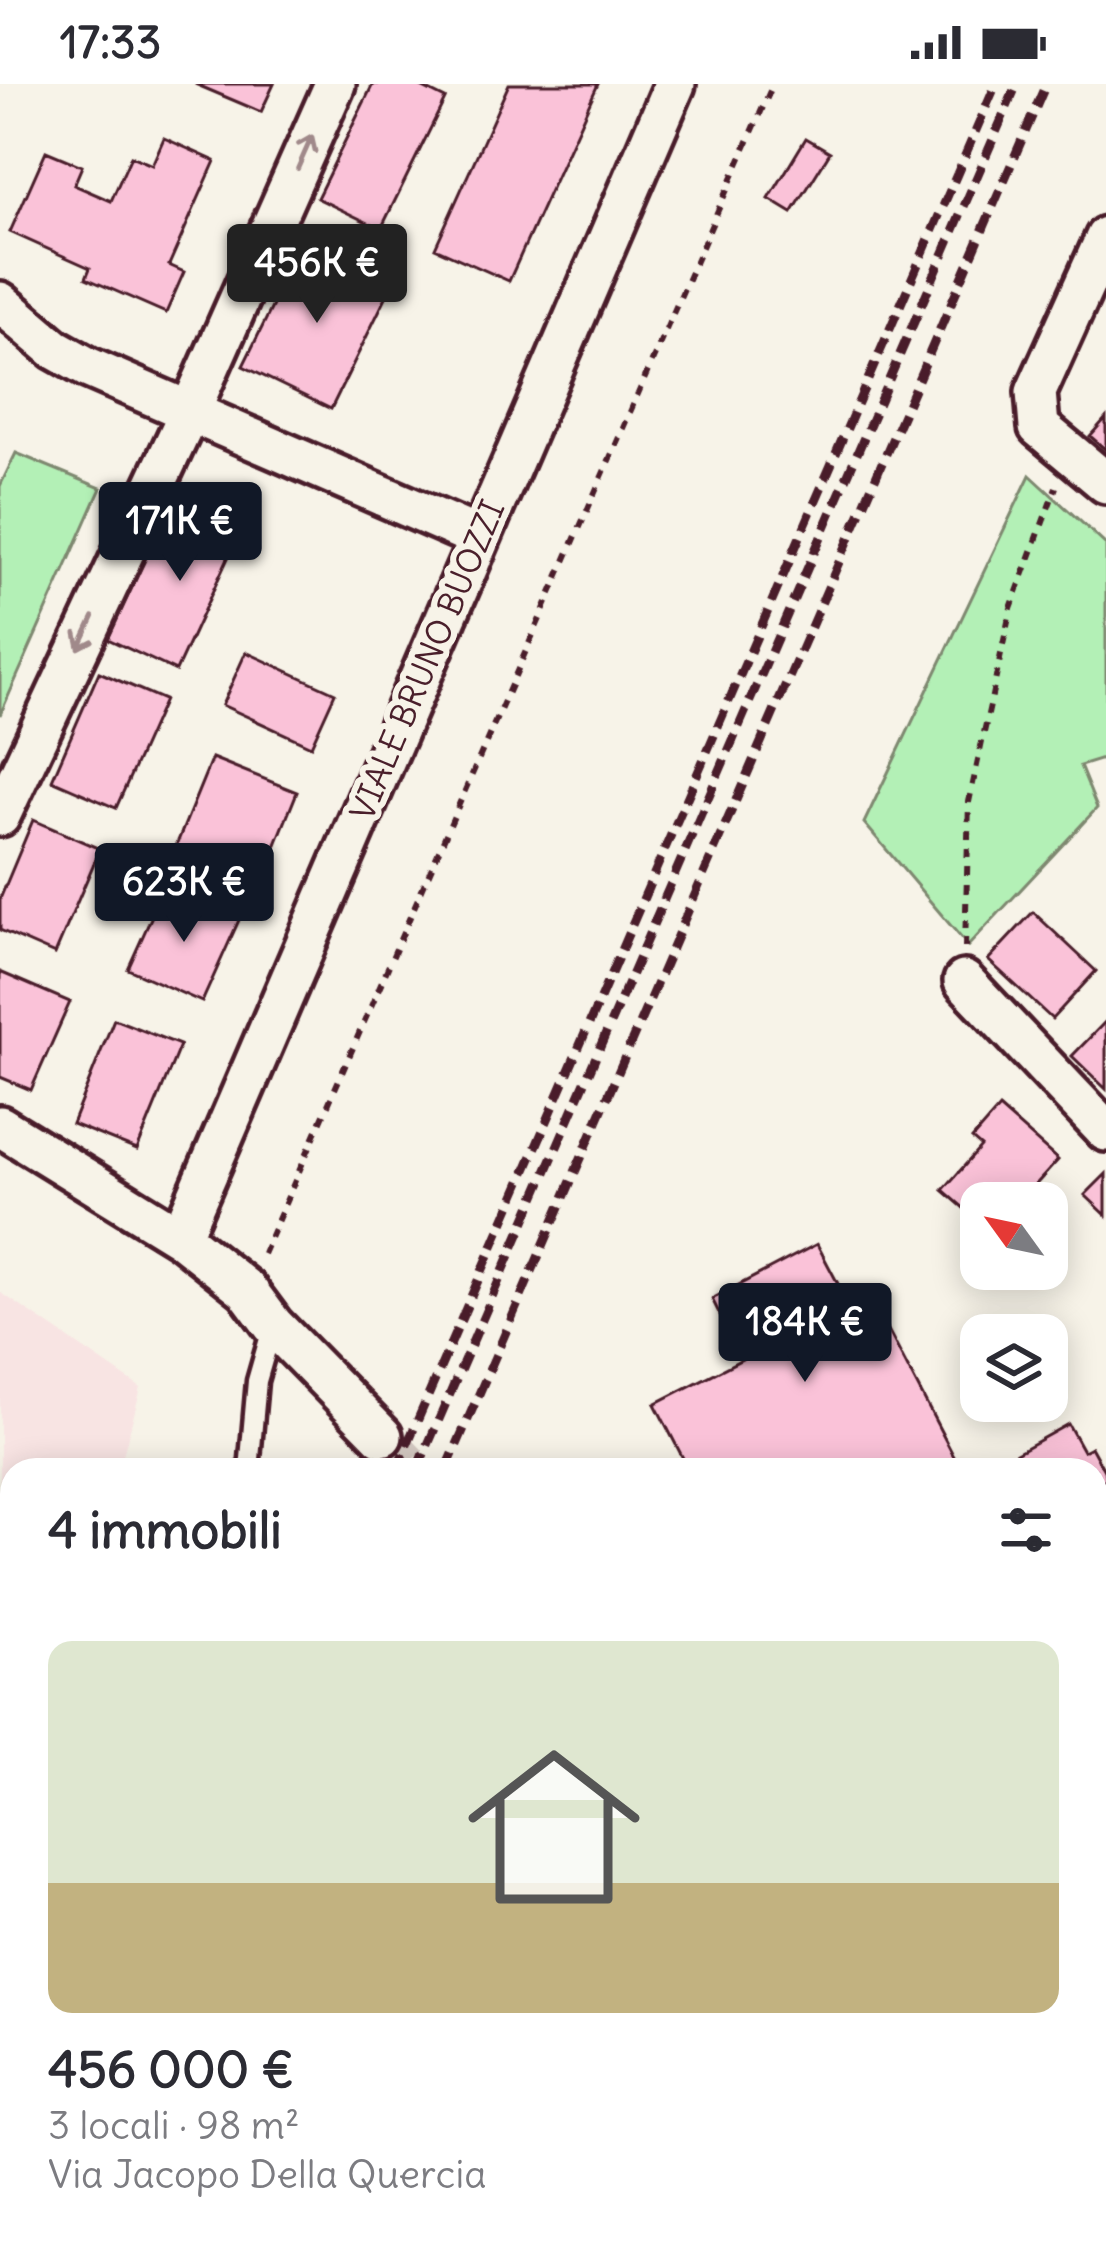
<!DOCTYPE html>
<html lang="it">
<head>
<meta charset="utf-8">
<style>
	body { margin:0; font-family:Delius,sans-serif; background:#f2f2f3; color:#2b2b33; height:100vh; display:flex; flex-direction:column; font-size:45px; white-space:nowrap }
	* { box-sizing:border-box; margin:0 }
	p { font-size:39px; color:#7c7c81 }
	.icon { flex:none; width:66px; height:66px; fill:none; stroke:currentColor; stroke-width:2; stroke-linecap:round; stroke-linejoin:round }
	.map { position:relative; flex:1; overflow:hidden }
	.details { position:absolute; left:0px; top:1374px; width:1107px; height:804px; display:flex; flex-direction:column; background:#fff; border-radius:36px 36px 0 0; box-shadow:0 6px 30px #0003 }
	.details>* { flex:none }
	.needle { width:78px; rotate:303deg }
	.buttons { position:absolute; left:960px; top:1098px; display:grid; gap:24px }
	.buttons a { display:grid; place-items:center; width:108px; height:108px; border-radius:24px; background:#fff; box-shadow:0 6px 30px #0003; font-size:60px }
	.price { position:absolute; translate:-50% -102px; padding:0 27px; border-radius:12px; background:#111827; color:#fff; font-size:39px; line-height:78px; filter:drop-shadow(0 3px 6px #0008) }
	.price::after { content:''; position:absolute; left:50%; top:72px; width:36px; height:27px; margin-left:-18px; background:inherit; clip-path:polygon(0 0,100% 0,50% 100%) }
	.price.on { background:#222; color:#fff }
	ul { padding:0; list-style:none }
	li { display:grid; align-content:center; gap:24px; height:636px; padding:0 48px }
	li+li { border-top:3px solid #e1e1e2 }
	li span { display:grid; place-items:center; height:372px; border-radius:24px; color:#555 }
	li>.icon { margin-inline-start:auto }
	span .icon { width:216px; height:216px; fill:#fffc; stroke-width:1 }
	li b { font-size:51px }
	h2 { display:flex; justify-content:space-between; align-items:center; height:144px; padding:0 48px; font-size:51px }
	.status { display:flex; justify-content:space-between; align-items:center; height:84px; padding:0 60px; background:#fff; direction:ltr }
	.status svg { height:33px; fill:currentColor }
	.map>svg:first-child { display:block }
</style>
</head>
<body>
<div class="status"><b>17:33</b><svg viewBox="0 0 49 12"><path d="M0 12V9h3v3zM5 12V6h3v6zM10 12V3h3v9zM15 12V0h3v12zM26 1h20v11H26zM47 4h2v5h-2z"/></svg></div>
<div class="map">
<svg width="1106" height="2178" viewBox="0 0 1106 2178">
	<rect width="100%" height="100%" fill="#f7f3e8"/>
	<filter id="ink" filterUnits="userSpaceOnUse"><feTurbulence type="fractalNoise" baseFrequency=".00833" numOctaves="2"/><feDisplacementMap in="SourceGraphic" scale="24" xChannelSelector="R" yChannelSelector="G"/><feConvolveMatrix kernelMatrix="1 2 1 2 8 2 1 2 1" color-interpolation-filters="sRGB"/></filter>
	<g filter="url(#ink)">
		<path fill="#f8e4e3" d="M0,1208L141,1304L119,1386H12V1823L0,1849Z"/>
		<path fill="#b3f0b6" stroke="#7e8870" stroke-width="3" d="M16,369L101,404L0,631V402Z
			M1030,391L1106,461V674L1080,682L1097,724L968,862L864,739Z
			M12,1637V1771L0,1786V1653Z"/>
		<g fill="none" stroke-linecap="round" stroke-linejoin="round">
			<path stroke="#668493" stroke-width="10" d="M480,2166L488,2178
				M195,2178L200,2166"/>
		</g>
		<path fill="#fac2d8" stroke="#4a1f2b" stroke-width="3" d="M195,0H274L261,28Z
			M373,0H415L445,15L381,145L317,114Z
			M509,0H598L509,197L435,164Z
			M164,54L215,77L169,181L184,188L166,229L86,194L90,184L10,148L46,67L82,82L74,101L111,117L131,72L152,81Z
			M806,54L830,68L792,129L769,115Z
			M303,160L391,203L331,325L243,282Z
			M1106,334V366L1090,352Z
			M208,404L251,424L176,587L108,555L150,464L175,475Z
			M246,568L335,609L311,662L222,621Z
			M99,588L164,616L116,724L52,696Z
			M212,674L297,708L262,795L176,762Z
			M33,736L100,765L55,870L0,846V815Z
			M165,803L239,836L202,918L128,885Z
			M1033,828L1096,887L1052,935L988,876Z
			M0,888L70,918L31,1006L0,993Z
			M114,935L180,961L137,1066L72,1040Z
			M1106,937V1005L1072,972Z
			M999,1024L1058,1076L1019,1119H981V1139L943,1106L981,1063L972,1055Z
			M1106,1090V1131L1085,1111Z
			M817,1160L854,1230L874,1219L961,1386H689L655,1320L742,1275L712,1215Z
			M1068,1340L1083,1367L1091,1363L1106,1390V1395L1095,1401V1386H1025L1016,1369Z
			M1106,1663V1719L1095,1706V1673Z
			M1095,1899L1106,1911V1950L1095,1960Z
			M1106,1950V2075L1095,2063V1960Z
			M669,2166H886L888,2168L877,2178H680Z"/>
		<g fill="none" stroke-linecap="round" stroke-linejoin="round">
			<path stroke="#d4c9c2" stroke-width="39" stroke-dasharray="39 20" stroke-linecap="butt" d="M382,1352L415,1386"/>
			<g stroke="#4a1f2b" stroke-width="27">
				<path id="lane" d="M249,1386L257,1297L273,1241
					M0,1880L12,1853"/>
			</g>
			<g stroke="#4a1f2b" stroke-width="48">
				<path id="street" d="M1106,153L1036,308L1039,343L1106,399
					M0,218L55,265L87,283L480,454
					M0,732L189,329L335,0
					M964,897L1106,1047
					M0,1042L180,1153L247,1206L273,1241L382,1352
					M180,1153L675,0
					M1095,1457L1106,1451
					M1095,1487L1106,1508
					M1095,2147L1106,2158"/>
			</g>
			<path stroke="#4a1f2b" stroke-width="6" stroke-dasharray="9 9" stroke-linecap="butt" d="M965,863L969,718L1011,524L1056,403
				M263,1170L773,0"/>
			<use href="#lane" stroke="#f7f3e8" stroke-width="18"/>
			<use href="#street" stroke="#f7f3e8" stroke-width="39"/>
			<path stroke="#4a1f2b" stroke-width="9" stroke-dasharray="18 9" stroke-linecap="butt" d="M396,1386L996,0
				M417,1386L1017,0
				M446,1386L1046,0
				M52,2178L58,2166
				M73,2178L78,2166
				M103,2178L109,2166"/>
		</g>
		<defs><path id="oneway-shaft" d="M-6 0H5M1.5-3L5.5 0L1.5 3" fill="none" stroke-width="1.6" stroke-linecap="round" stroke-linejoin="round" transform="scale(3)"/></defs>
		<g stroke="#a0898a">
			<use href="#oneway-shaft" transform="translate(305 68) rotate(-66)"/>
			<use href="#oneway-shaft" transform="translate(86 549) rotate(115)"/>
		</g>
	</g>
	<g text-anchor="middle" stroke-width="12" stroke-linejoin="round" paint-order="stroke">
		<g font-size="33" fill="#4a1f2b" stroke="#f7f3e8">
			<text transform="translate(427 576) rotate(-67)" y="12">VIALE BRUNO BUOZZI</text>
		</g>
	</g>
</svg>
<div class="buttons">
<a><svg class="needle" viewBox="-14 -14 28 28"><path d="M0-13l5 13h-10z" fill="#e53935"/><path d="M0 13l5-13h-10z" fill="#7c7c81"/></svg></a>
<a><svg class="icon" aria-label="layers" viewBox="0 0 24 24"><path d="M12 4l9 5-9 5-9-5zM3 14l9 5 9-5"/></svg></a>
</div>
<b class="price on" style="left:317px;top:242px">456K €</b>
<b class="price" style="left:180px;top:500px">171K €</b>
<b class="price" style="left:184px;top:861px">623K €</b>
<b class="price" style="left:805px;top:1301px">184K €</b>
<section class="details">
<h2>4 immobili<svg class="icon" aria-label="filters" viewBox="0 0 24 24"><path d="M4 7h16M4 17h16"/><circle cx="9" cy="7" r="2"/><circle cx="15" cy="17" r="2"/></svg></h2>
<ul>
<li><span style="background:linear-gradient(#dfe7d0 65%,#c2b280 0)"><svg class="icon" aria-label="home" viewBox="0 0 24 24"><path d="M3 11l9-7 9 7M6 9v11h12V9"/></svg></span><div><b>456 000 €</b><p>3 locali · 98 m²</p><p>Via Jacopo Della Quercia</p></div></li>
</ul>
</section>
</div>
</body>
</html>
